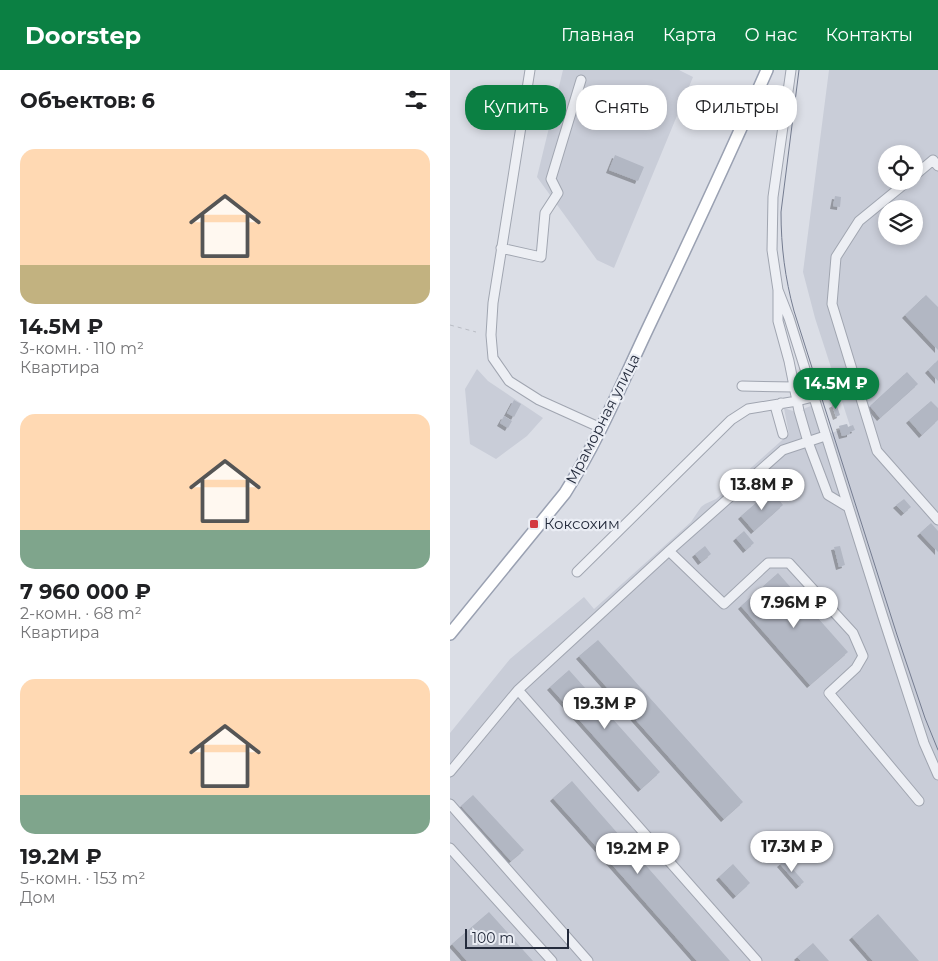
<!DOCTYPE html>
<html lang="ru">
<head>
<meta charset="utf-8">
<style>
	body { margin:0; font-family:Montserrat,sans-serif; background:#f6f6f6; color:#202124; height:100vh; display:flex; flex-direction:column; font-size:19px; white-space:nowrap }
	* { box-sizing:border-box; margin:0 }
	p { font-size:16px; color:#757577 }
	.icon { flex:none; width:28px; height:28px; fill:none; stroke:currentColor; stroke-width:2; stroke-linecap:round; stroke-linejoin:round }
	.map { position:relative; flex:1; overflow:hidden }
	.panel { display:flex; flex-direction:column; background:#fff; width:450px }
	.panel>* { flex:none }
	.banner { position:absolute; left:15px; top:15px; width:398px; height:45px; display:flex; gap:10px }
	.fabs { position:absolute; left:428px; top:75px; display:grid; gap:10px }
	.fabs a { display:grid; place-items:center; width:45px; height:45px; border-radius:50%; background:#fff; box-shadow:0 2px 8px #0003; font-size:25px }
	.scale { position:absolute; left:15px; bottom:12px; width:104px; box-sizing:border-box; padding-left:5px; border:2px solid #242b3c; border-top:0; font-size:14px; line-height:18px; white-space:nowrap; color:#242b3c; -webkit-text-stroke:4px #eaedf4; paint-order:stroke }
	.price { position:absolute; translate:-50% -42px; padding:0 11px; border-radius:18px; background:#fff; color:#222; font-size:16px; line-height:32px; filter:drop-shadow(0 1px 2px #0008) }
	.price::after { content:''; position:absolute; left:50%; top:30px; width:15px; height:11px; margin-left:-8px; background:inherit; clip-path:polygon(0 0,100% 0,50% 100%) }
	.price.on { background:#0b8043; color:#fff }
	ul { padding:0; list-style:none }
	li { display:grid; align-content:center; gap:10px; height:265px; padding:0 20px }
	li span { display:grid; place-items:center; height:155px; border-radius:15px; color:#555 }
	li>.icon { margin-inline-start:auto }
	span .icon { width:90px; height:90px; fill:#fffc; stroke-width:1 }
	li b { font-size:21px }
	h2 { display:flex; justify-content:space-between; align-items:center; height:60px; padding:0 20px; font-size:21px }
	.chip { padding:0 18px; border-radius:20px; background:#fff; box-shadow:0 2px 8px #0003; font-size:18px; line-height:45px }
	.chip.on { background:#0b8043; color:#fff }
	header { display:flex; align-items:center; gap:30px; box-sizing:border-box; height:70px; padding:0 25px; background:#0b8043; color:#fff }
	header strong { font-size:24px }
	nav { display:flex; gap:28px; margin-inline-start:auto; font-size:18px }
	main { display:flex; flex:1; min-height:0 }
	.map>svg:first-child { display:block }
</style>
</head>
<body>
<header>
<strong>Doorstep</strong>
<nav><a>Главная</a><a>Карта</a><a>О нас</a><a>Контакты</a></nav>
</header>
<main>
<section class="panel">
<h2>Объектов: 6<svg class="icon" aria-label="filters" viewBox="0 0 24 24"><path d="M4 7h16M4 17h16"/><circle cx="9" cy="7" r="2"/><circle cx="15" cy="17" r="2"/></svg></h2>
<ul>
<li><span style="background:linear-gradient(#ffd9b3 75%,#c2b280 0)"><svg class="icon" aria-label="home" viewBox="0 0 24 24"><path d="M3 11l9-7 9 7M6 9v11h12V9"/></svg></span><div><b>14.5M ₽</b><p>3-комн. · 110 m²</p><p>Квартира</p></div></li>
<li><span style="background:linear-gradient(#ffd9b3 75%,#7fa58c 0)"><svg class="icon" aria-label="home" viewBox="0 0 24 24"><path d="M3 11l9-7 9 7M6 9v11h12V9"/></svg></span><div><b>7 960 000 ₽</b><p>2-комн. · 68 m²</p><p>Квартира</p></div></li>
<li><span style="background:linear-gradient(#ffd9b3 75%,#7fa58c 0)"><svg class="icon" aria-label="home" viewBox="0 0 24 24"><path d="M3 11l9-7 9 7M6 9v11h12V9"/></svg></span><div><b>19.2M ₽</b><p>5-комн. · 153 m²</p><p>Дом</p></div></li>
</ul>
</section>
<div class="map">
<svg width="488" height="891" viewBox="0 0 488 891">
	<defs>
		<filter id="shadow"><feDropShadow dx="-3" dy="3" stdDeviation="0" flood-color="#0004"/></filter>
	</defs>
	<rect width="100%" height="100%" fill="#dbdee6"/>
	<path fill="#c9cdd8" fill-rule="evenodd" d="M113,0H229L243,7L164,198L147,190L87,107Z
		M379,0H488V891H0V663L60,589L134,527L144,539L241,452L251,437L255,434L266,429L339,364L334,338L346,342L368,333L378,364L390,360L389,356L397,354L398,357L400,356L365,248L353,202ZM436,84H464V111H436ZM436,139H464V166H436Z
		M27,299L38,311L93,348L77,366L46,389L20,374L15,319Z"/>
	<path fill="#b2b7c3" filter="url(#shadow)" d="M165,85L194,97L188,111L159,100Z
		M385,126L391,127L390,137L383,136Z
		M476,225L488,237V280L455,245Z
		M488,290V311L478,300Z
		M457,302L468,314L430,348L420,336Z
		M64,330L71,334L64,347L57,343Z
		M481,331L488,338V350L472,365L459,350Z
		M386,333L390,345L386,347L382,335Z
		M54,346L62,351L58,358L50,353Z
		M397,354L398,357L403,355L405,360L400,362V364L392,366L389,356Z
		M321,420L333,435L304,461L291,446Z
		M454,429L461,437L454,443L446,435Z
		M481,453L488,461V482L470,463Z
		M294,461L304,473L296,480L286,468Z
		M255,476L261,484L251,492L245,484Z
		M390,476L395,495L389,497L384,477Z
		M328,503L398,582L360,615L291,536Z
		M148,570L293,732L274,749L129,586Z
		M119,600L210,702L191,719L100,617Z
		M122,711L148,741L280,891H247L129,757L103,728Z
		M23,725L74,780L61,791L11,736Z
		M335,790L354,812L349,816L330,794Z
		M283,794L300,813L286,826L269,807Z
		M39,842L83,891H17L2,874Z
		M428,844L469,891H423L402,867Z
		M363,873L379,891H351L347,887Z"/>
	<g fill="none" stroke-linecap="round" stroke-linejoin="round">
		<g stroke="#a0a5b0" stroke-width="11">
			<path id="minor" d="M80,0L43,233L41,265L43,288L59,311L89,330L151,358
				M341,0L323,127L322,180L328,220V251L339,291L349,341L358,372L378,425L398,437
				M464,106L483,90L488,96
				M458,111L409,151L386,187L382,234L427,381L488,450
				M51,178L91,187L95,143L108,123L101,109L131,10
				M328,220L339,248L433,547L474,673L488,705
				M292,316L344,317
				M331,333L326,339L333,364
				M219,481L274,534L318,493H339L403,563L413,586L406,598L379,623L469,731
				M127,502L281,350L298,339L347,331L363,327
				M68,620L307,891
				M0,702L68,620L219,481L333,380L375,366
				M0,734L138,891
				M0,778L102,891"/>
		</g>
		<g stroke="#9aa1b2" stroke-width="14">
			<path id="major" d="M0,564L115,423C148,371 172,313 198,258C239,172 279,86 317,0"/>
		</g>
		<path stroke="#b9bcc4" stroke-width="1" stroke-dasharray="4 4" stroke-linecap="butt" d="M0,255L26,262"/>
		<use href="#minor" stroke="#edeff4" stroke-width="9"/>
		<use href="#major" stroke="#fff" stroke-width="11"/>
		<path stroke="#747c90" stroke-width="1" d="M349,0L331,142C331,177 335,208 344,241L447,565L475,648L488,680"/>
	</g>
	<rect fill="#d33841" stroke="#eaedf4" stroke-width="2" x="79" y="449" width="10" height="10" rx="2.5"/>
	<g text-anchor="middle" stroke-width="4.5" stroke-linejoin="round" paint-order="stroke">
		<g font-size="15" fill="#242b3c" stroke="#eaedf4">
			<text transform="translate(153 349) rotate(-63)" y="5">Мраморная улица</text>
		</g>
		<g font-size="15" fill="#242b3c" stroke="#eaedf4" text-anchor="start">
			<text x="94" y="459">Коксохим</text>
		</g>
	</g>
</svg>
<div class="fabs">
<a><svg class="icon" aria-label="locate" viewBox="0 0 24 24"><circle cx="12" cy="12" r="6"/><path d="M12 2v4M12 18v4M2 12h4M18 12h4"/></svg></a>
<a><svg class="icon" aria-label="layers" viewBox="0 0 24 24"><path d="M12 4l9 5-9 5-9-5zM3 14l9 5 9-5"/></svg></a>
</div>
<div class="scale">100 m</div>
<b class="price on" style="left:386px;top:340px">14.5M ₽</b>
<b class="price" style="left:312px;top:441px">13.8M ₽</b>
<b class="price" style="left:344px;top:559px">7.96M ₽</b>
<b class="price" style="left:155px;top:660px">19.3M ₽</b>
<b class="price" style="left:342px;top:803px">17.3M ₽</b>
<b class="price" style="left:188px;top:805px">19.2M ₽</b>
<div class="banner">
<a class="chip on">Купить</a>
<a class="chip">Снять</a>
<a class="chip">Фильтры</a>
</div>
</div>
</main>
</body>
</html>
